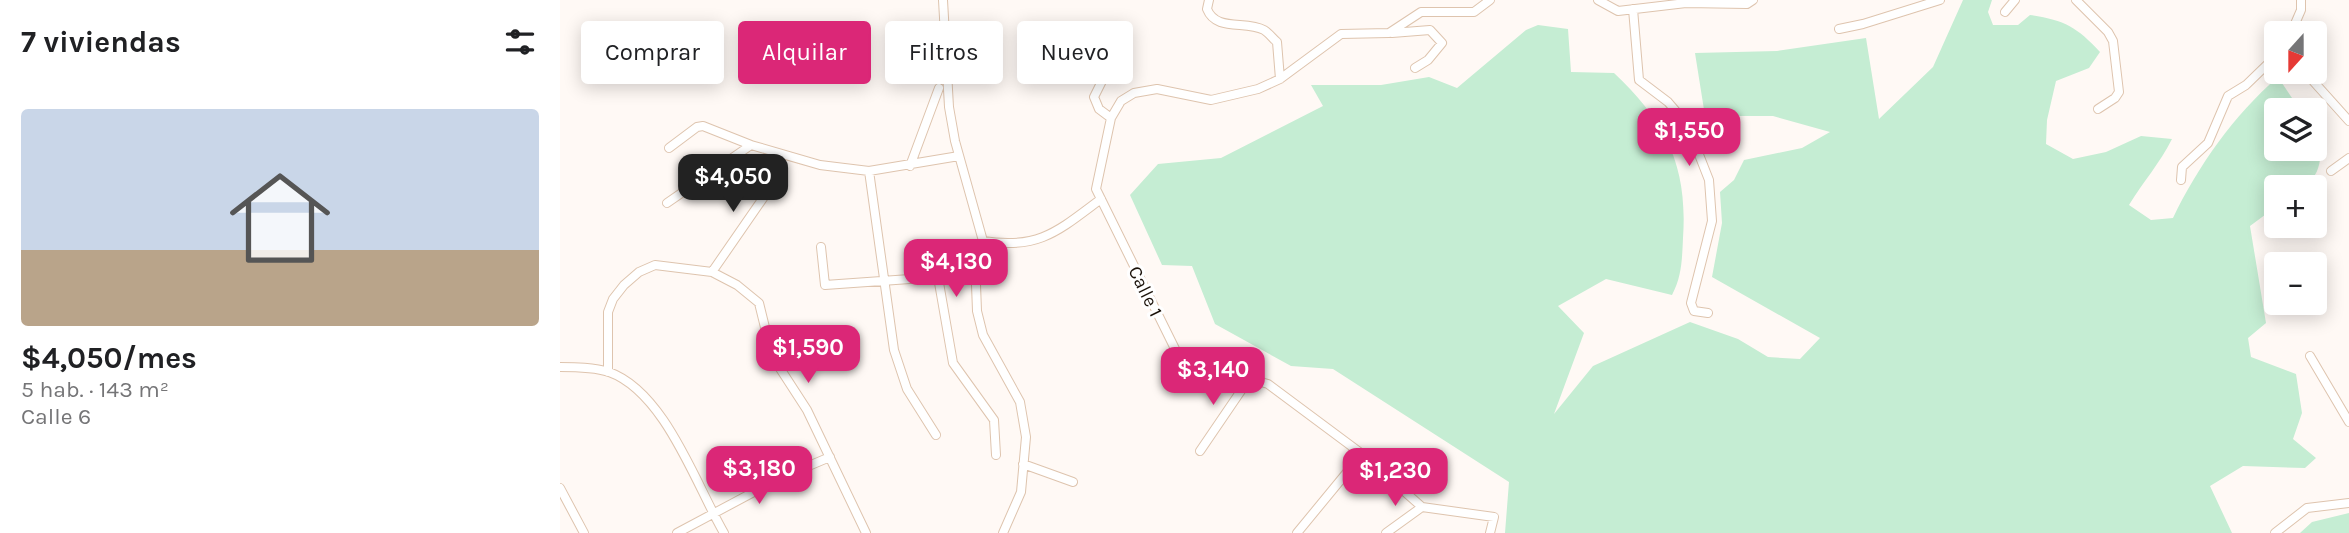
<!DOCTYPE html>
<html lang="es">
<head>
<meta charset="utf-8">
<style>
	body { margin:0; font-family:Karla,sans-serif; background:#f6f6f6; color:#202124; height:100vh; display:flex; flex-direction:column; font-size:26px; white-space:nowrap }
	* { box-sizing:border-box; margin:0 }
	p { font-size:23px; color:#757577 }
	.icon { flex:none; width:38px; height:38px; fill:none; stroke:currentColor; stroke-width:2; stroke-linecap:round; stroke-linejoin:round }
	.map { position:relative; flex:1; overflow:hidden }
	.details { display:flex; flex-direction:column; background:#fff; width:560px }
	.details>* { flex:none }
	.banner { position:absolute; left:21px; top:21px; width:665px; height:63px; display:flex; gap:14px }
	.needle { width:46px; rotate:201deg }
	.buttons { position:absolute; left:1704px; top:21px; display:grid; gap:14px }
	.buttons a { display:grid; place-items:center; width:63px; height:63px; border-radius:7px; background:#fff; box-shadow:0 4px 18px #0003; font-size:35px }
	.price { position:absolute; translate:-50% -60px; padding:0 16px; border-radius:14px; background:#db2777; color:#fff; font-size:23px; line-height:46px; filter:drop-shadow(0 2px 4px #0008) }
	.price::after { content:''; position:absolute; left:50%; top:42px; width:21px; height:16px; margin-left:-10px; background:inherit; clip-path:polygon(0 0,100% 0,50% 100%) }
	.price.on { background:#222; color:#fff }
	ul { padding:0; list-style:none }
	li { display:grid; align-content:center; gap:14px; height:371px; padding:0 21px }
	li+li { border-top:2px solid #e0e0e0 }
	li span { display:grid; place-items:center; height:217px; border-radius:7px; color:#555 }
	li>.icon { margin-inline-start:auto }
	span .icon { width:126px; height:126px; fill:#fffc; stroke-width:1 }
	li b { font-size:30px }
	h2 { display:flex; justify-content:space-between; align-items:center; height:84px; padding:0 21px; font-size:30px }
	.pill { padding:0 24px; border-radius:7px; background:#fff; box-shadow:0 4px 18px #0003; font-size:24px; line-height:63px }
	.pill.on { background:#db2777; color:#fff }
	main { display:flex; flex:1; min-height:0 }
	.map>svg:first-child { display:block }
</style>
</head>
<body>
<main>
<section class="details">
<h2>7 viviendas<svg class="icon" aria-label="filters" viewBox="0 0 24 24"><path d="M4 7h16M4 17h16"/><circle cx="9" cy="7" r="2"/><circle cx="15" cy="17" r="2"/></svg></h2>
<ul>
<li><span style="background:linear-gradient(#c9d6e8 65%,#b9a48a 0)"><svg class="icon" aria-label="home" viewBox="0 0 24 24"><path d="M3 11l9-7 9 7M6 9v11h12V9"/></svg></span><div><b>$4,050/mes</b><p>5 hab. · 143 m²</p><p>Calle 6</p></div></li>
</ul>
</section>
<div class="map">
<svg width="1789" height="533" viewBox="0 0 1789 533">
	<rect width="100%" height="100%" fill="#fff9f5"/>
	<path fill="#c5edd3" d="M1403,0H1432L1428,12L1433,25H1458L1470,15C1504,20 1517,27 1540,52L1529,68L1496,81L1487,120L1486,144L1513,159L1546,152L1581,136L1612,139C1600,163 1583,182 1569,205L1591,220L1613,218C1638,166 1674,115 1718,77L1740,110H1717V149H1755V129L1762,138C1760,176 1757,187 1717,187V206L1690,226L1706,323L1688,338L1691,357L1736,374L1742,413L1733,439L1756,458L1745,468L1683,466L1650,486L1672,533H945L949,482L773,369L731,366L655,324L632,266L602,265L570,195L598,164L661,158L763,106L751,85H821L869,77L897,88L966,30L978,25L1008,29L1011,72L1054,73C1106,122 1128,166 1123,238C1122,259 1122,276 1112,295L1046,279L998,306L1024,333L994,414L1033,366L1130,322L1178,339L1208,357L1240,359L1260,338L1152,277L1162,223L1160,192L1174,180L1184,160L1242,148L1270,132L1213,116H1145L1135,53L1217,51L1306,38L1319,119L1373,67Z
		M1789,513V533H1740L1752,522Z"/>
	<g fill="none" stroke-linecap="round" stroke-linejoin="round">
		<g stroke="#dec4ae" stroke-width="10">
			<path id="minor" d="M383,0L389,107L395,141L423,241L415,258L417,311L423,335L460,402L466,437L461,492L443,533
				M649,0L647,9C656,32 686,20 704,30C709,33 713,39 717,42L720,79
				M1038,0L1058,11L1126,3L1187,4L1193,0
				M1516,0L1548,32L1553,41L1559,92L1555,98L1538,109
				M1073,9L1079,80L1108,102L1127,124L1149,180L1152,221L1131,303L1134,311L1148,313
				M1445,12L1455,0
				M1279,29L1303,24L1380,0
				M832,33L870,30L882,43L868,60L855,68
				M1731,33L1741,10V0
				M1745,72L1789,121
				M543,79L534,97L539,109L551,118
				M109,148L137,127L143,126L191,145
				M350,166L379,88
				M309,171L334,350L347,389L376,435
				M1771,171L1789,158
				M1621,180L1622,167L1648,143L1668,96L1686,85L1717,55
				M107,203L191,145L260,165L309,171L399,156
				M423,241C479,250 498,231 541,199
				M261,247L265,285L378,277L393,363L434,420L436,455
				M152,272L219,175
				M1750,356L1789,422
				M0,367C15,367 34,367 49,372C105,392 136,485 164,533
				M48,372V312L53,299L64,285L79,272L95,265L152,272L177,285L199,303L212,356L247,410L306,533
				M640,451L689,379
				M463,464L513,482
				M0,488L24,533
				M117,533L220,478L270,457
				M737,533L802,454
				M826,533L862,507
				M930,533L934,517L862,507L802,454L708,384L620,359L536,189L551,118L561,101L574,93L597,89L651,100L698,89L720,79L781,34L829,33L861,12H914L930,0
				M1715,533L1747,508L1789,503"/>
		</g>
		<use href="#minor" stroke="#fff" stroke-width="8"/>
	</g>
	<g text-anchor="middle" stroke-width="6" stroke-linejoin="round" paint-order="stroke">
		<g font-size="19" fill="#1b120a" stroke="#fff">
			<text transform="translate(586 291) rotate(64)" y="7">Calle 1</text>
		</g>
	</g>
</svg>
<div class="buttons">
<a><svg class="needle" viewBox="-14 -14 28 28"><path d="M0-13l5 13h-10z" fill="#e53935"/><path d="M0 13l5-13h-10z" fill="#757577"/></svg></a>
<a><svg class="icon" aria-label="layers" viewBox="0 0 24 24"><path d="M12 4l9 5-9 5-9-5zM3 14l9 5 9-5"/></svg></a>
<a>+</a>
<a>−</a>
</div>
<b class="price" style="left:1129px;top:168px">$1,550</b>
<b class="price on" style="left:173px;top:214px">$4,050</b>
<b class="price" style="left:396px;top:299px">$4,130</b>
<b class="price" style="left:248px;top:385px">$1,590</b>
<b class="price" style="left:653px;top:407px">$3,140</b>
<b class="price" style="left:199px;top:506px">$3,180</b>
<b class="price" style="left:835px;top:508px">$1,230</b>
<div class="banner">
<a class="pill">Comprar</a>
<a class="pill on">Alquilar</a>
<a class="pill">Filtros</a>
<a class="pill">Nuevo</a>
</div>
</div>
</main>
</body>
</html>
